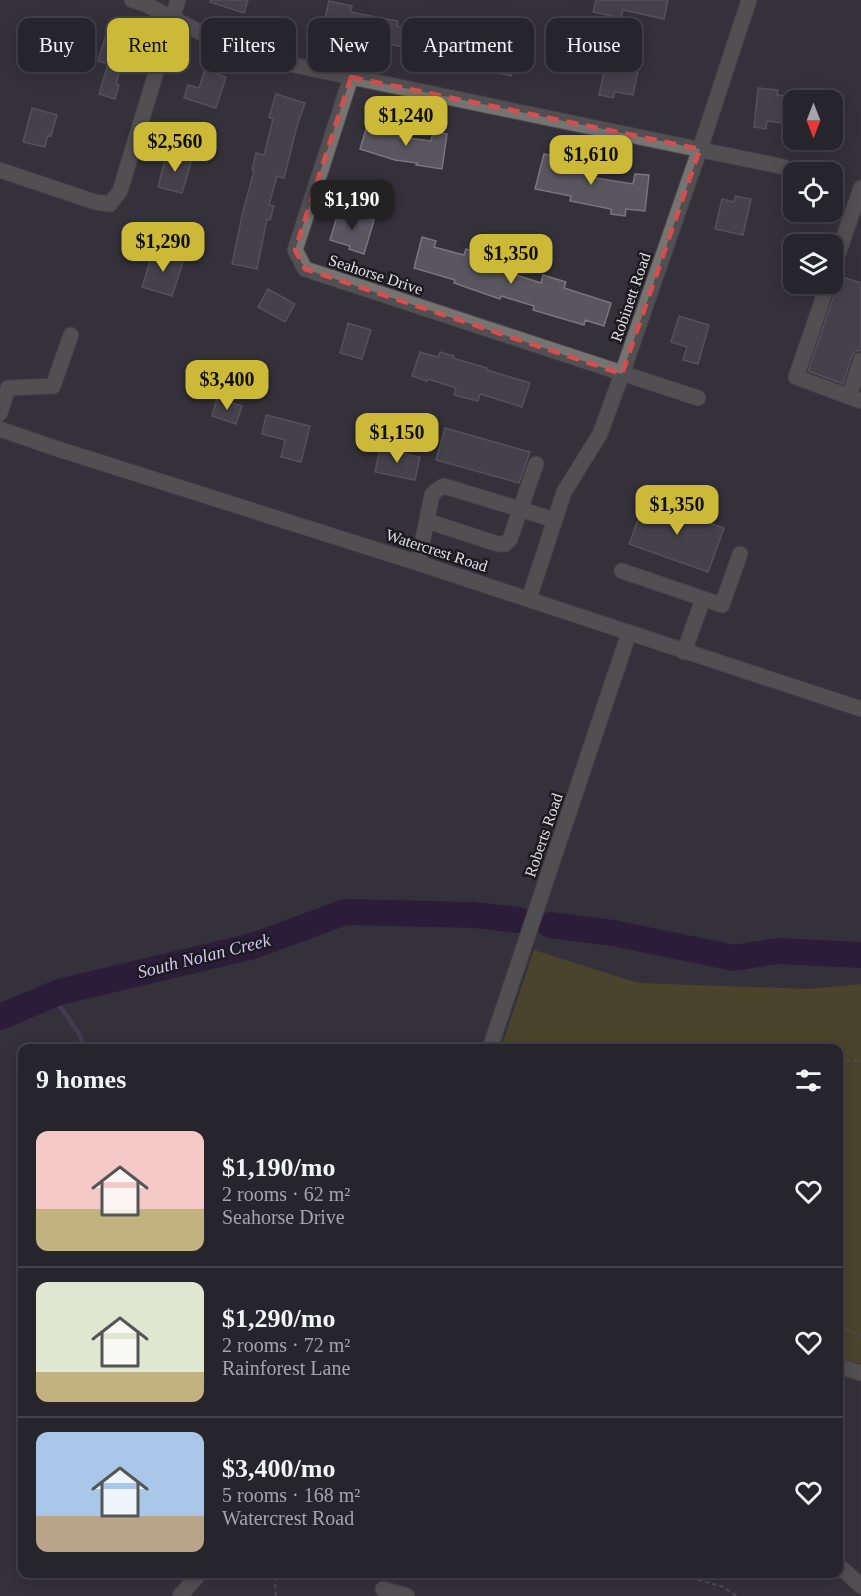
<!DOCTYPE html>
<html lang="en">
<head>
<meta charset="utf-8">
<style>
	body { margin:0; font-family:"Times New Roman",serif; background:#333138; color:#f1f3f6; height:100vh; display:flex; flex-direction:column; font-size:22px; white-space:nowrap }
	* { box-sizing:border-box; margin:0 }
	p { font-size:20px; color:#a4a5a9 }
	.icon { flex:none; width:33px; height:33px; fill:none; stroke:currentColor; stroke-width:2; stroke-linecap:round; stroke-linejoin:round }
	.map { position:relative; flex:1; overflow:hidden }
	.panel { position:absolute; left:18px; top:1044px; width:825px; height:534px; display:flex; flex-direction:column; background:#27252c; border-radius:12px; box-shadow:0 3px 15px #0003,0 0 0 2px #434248 }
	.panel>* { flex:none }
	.guide { position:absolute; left:18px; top:18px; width:825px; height:54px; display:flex; gap:12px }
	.needle { width:39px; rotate:180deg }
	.tools { position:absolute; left:783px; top:90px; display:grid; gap:12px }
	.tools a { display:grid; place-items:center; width:60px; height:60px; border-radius:12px; background:#27252c; box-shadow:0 3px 15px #0003,0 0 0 2px #434248; font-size:30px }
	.price { position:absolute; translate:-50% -51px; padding:0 14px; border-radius:12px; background:#cdb938; color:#111; font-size:20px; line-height:39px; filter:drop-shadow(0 2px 3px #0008) }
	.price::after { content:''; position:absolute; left:50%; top:36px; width:18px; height:14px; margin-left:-9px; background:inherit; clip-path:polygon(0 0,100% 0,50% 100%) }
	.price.on { background:#222; color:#fff }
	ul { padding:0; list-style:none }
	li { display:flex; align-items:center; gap:18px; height:150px; padding:0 18px }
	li+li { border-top:2px solid #434248 }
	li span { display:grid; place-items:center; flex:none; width:168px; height:120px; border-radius:12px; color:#555 }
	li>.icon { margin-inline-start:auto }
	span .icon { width:72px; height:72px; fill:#fffc; stroke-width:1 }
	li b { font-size:26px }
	h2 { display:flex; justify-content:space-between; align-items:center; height:72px; padding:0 18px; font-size:26px }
	.tag { padding:0 21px; border-radius:12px; background:#27252c; box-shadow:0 3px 15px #0003,0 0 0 2px #434248; font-size:21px; line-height:54px }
	.tag.on { background:#cdb938; color:#111 }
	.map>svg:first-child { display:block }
</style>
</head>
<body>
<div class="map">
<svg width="861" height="1596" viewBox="0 0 861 1596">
	<rect width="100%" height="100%" fill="#34313a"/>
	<path fill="#665c1b" d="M534,950L638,983L810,989L861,984V1367L839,1359L838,1048H501Z"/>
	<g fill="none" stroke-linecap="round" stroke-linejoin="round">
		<path stroke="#5a476e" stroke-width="4.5" d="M52,995L80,1035L83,1048"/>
		<path stroke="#1f063a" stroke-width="26" d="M550,925L613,933L734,958L777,951L861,955
			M0,1017L59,992L253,946L345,912L475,915L518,920"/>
	</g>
	<path fill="#59565f" stroke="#78757f" stroke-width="1.5" d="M210,0H248L244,13L210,2Z
		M596,0H668L664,19L623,10L621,18L593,12Z
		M329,1L352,6L350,12L398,21L397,26L444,35V32L453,33L454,28L488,32L489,30L519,36L511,76L497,73L499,61L475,55L474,61L461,59L460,63L441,61V59L401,51L402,47L374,41L373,47L321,36Z
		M107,32L129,39L116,84L119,85L115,99L99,94L108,64L98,61Z
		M606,63L638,72L633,95L615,92L613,98L599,95Z
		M205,70L226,77L216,108L184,98L188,85L199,88Z
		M758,88L778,90L777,95L790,96L787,124L767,121L766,129L754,127Z
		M276,94L305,103L297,126L284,178L277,176L269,205L274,206L270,220L267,219L257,269L232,264L243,211L254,171L252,170L256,153L264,155L273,119L269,117Z
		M32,108L57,115L51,136L48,135L45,147L23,142Z
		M367,126L386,132L387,127L401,131L399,137L431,141L433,132L447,134L442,169L416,165L417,163L395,160L360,149Z
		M167,152L192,159L182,193L158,187Z
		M544,154L591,164L589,177L633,184L635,174L649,175L645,211L626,209L625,216L611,214V209L570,201L571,196L535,189Z
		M735,196L751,199L743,235L715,229L722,199L734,202Z
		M339,210L374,220L364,254L349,249L350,246L330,240Z
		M422,237L436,241L434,247L464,255L466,249L489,256L486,264L492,267L541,283L543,275L566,282L564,288L611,303L604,326L585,320L584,325L533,310L534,306L501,296L500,299L454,283L455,280L414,268Z
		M154,249L184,259L172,296L142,287Z
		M840,276L861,283V350L855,352L852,356L843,384L808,371L837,287L836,279Z
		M268,289L295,304L285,322L258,307Z
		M679,316L709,325L698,364L683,360L687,347L671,342Z
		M348,323L371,330L362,359L340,353Z
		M420,352L438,357L440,352L454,356L453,358L487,368V370L530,383L522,407L480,394L478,401L454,395L456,388L428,379L427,381L412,376Z
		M217,398L242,406L236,424L212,416Z
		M266,415L310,426L301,462L281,457L285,440L262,434Z
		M445,428L530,452L519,483L436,460Z
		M380,448L420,457L415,480L375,472Z
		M645,501L724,528L708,572L629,544Z"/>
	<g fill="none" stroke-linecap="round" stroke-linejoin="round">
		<g stroke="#504d56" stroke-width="17">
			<path id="minor" d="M132,0L145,4L219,42L265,59L784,167
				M351,77L295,250L305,269L698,398
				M0,170L95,202L110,204L120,191L178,0
				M832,271L861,188
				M828,284L796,377L861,401
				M849,397L861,360
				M0,413L8,388L53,386L71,335
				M0,429L55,448L418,563L861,709
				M427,521L498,544H505L510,539L536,464
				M418,563L432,495L437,490L444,486L555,520
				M622,571L722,605L740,554
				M529,599L564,492L600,434L622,374L700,149L749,0
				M684,652L703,599
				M490,1048L629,633
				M838,1366L861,1373
				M838,1565L861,1586
				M383,1589L407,1596
				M180,1596L199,1574"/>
		</g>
		<path stroke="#6e6b73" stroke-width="2" stroke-dasharray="4.5 3" stroke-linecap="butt" d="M838,1060L861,1061
			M838,1326L861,1336
			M676,1574L721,1586L737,1596
			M276,1596L275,1586L278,1574"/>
		<use href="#minor" stroke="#757470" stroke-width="15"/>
	</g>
	<path d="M0 0H861V1596H0ZM351,77L700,149L622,374L305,269L295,250Z" fill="#34313a" fill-opacity=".55" fill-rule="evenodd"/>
	<path fill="none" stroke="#d84d4e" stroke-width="4.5" stroke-dasharray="12 8" stroke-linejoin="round" d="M351,77L700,149L622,374L305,269L295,250Z"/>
	<g text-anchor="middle" stroke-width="5" stroke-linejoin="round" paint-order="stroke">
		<g font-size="16" fill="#e2e0e6" stroke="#1b1a1e">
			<text transform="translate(376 274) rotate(18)" y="6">Seahorse Drive</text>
			<text transform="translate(630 297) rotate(-71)" y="6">Robinett Road</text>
			<text transform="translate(437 550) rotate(18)" y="6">Watercrest Road</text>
			<text transform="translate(543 835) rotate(-71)" y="6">Roberts Road</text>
		</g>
		<g font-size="18" font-style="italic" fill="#d7c6fa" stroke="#1b1a1e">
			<text transform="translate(204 956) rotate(-14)" y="6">South Nolan Creek</text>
		</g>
	</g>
</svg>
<div class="tools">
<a><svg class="needle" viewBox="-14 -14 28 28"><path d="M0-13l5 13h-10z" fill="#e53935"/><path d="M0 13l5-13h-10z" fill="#a4a5a9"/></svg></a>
<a><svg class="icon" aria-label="locate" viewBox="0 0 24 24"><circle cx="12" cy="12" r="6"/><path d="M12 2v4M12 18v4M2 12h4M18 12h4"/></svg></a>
<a><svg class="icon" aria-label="layers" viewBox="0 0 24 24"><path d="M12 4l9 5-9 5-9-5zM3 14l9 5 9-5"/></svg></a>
</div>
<b class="price" style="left:406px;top:147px">$1,240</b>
<b class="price" style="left:175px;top:173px">$2,560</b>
<b class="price" style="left:591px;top:186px">$1,610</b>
<b class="price on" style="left:352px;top:231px">$1,190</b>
<b class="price" style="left:163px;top:273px">$1,290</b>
<b class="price" style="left:511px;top:285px">$1,350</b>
<b class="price" style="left:227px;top:411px">$3,400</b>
<b class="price" style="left:397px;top:464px">$1,150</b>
<b class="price" style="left:677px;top:536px">$1,350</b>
<div class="guide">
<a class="tag">Buy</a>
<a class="tag on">Rent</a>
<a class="tag">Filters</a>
<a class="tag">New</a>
<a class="tag">Apartment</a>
<a class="tag">House</a>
</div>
<section class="panel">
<h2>9 homes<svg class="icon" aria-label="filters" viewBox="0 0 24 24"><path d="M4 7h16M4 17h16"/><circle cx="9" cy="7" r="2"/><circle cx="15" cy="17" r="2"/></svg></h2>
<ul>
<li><span style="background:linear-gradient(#f6c9c9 65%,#c2b280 0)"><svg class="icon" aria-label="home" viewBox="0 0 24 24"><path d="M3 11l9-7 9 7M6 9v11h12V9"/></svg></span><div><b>$1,190/mo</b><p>2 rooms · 62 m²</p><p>Seahorse Drive</p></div><svg class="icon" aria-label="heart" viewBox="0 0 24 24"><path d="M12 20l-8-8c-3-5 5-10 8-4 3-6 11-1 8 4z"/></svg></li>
<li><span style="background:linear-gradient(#dfe7d0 75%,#c2b280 0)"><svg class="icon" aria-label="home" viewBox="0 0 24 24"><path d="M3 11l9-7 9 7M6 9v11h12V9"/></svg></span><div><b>$1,290/mo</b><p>2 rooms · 72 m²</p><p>Rainforest Lane</p></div><svg class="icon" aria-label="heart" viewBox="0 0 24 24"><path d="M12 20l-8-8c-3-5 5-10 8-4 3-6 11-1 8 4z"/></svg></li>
<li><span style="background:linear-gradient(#a9c7e8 70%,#b9a48a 0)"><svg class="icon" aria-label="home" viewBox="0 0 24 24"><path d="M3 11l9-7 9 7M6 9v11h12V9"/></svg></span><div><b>$3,400/mo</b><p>5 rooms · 168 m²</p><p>Watercrest Road</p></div><svg class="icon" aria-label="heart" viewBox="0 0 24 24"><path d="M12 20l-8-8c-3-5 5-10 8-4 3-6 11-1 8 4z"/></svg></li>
</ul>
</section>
</div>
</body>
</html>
